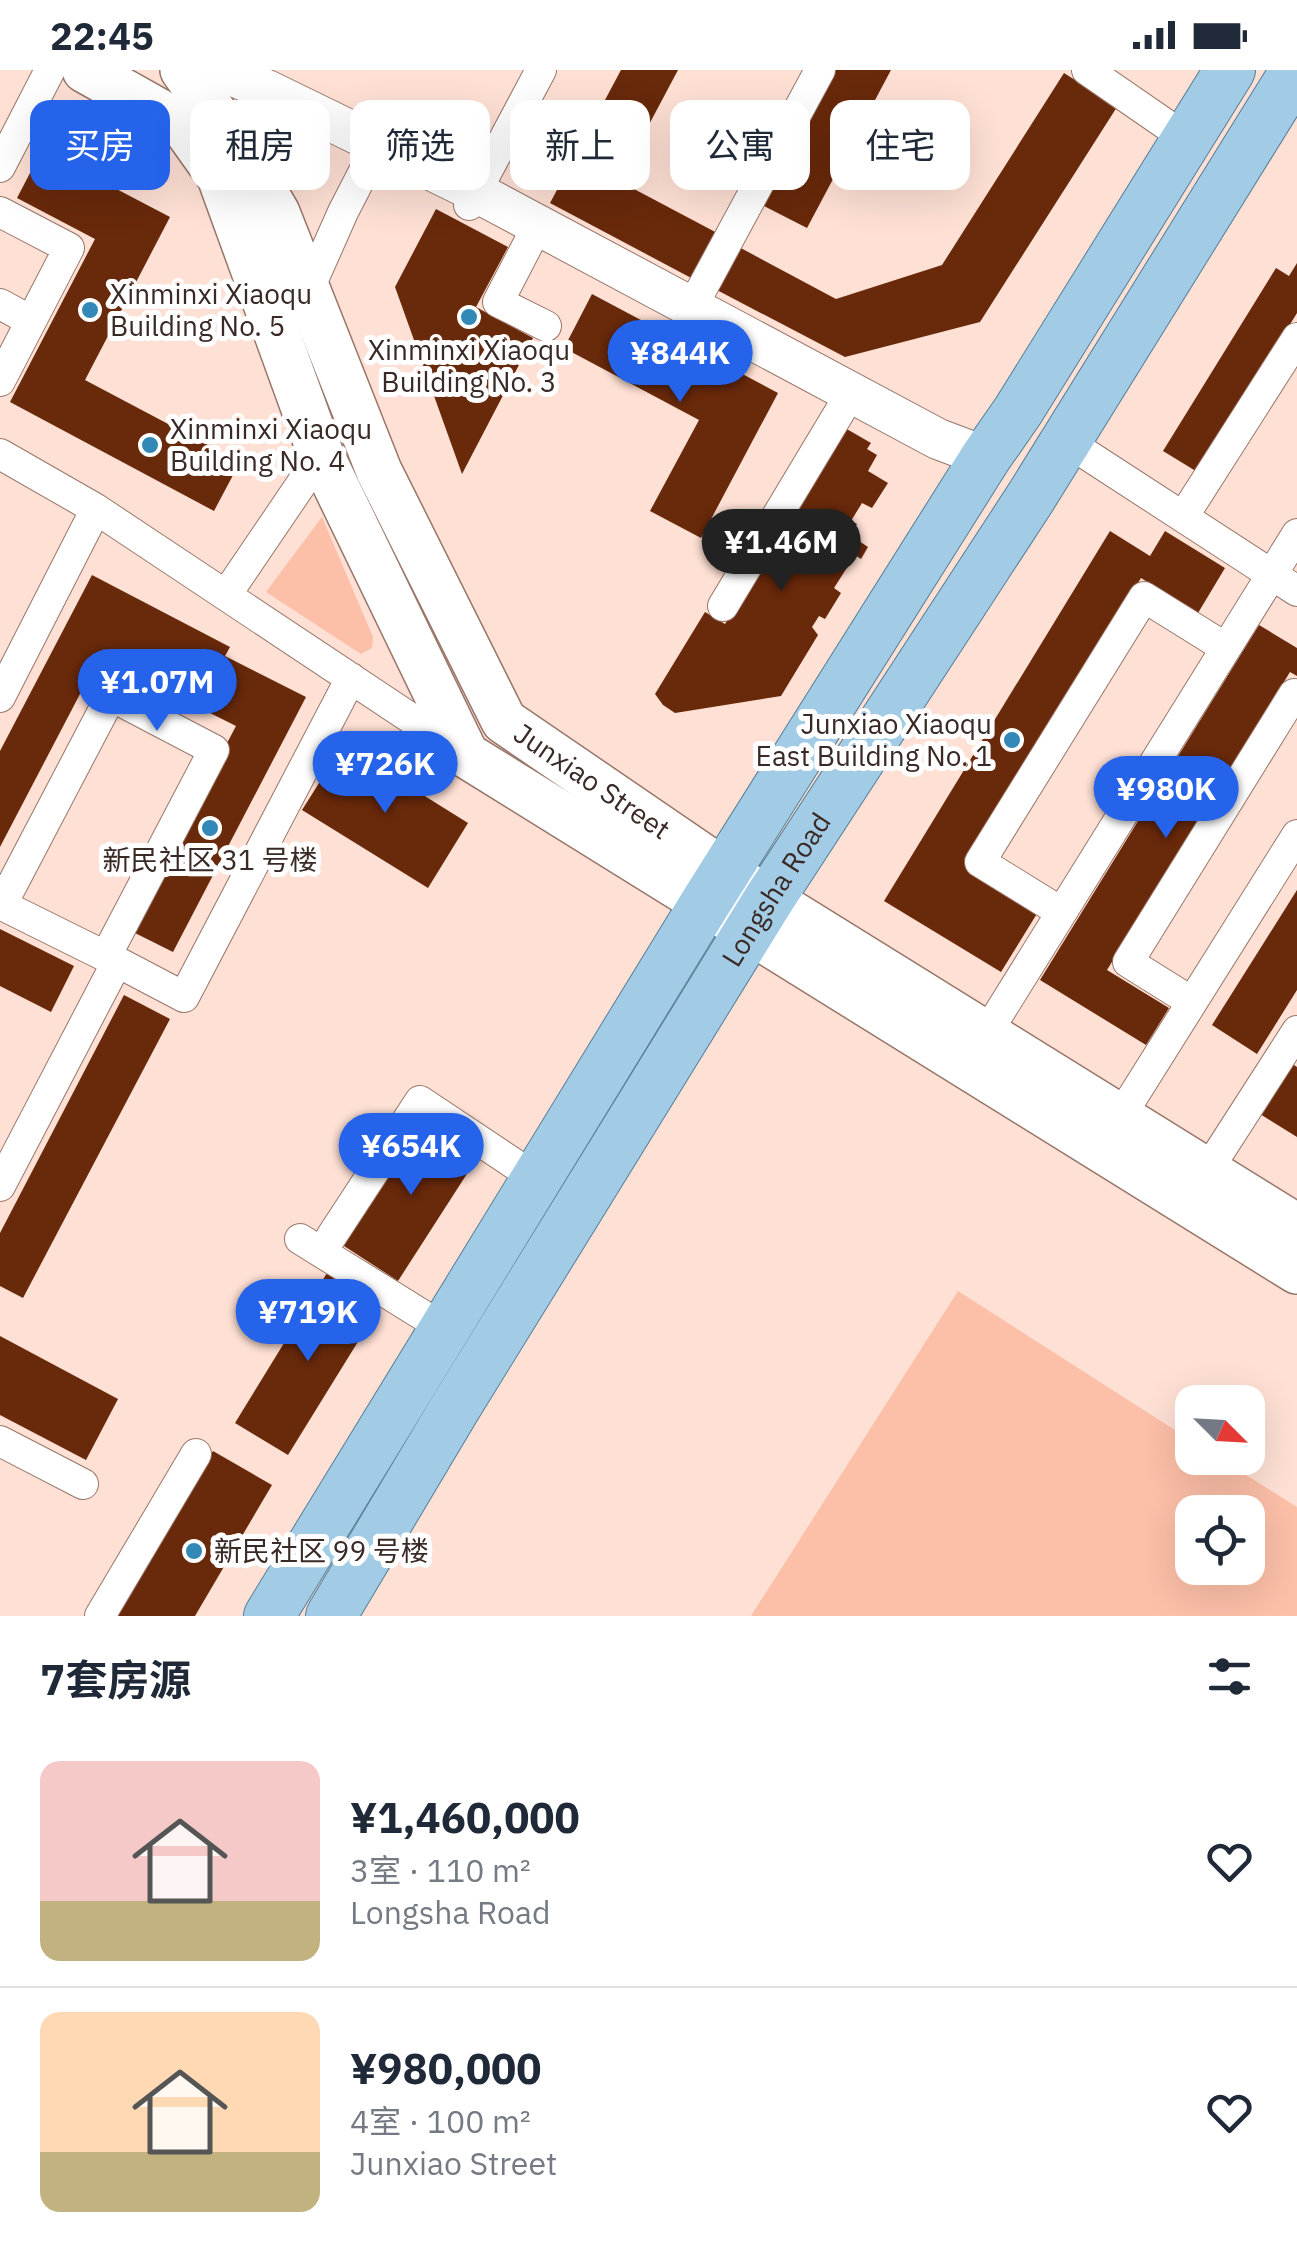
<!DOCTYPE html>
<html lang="zh">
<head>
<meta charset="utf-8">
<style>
	body { margin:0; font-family:"IBM Plex Sans","Noto Sans SC",sans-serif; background:#f6f6f7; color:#1f2937; height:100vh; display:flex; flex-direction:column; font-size:38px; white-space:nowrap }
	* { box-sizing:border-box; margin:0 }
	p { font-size:32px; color:#747a83 }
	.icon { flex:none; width:55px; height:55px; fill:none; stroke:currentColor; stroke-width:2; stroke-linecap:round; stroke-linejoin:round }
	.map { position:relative; height:1546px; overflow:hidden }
	.drawer { display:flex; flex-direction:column; background:#fff; flex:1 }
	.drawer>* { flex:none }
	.hud { position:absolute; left:30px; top:30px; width:1238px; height:90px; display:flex; gap:20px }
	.needle { width:65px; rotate:114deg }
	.buttons { position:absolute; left:1175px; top:1315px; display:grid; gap:20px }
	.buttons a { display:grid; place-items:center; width:90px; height:90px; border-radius:20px; background:#fff; box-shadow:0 10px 40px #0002; font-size:50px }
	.price { position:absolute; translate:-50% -85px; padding:0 22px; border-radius:35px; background:#2563eb; color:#fff; font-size:32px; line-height:65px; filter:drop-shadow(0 2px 5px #0008) }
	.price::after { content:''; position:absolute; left:50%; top:60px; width:30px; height:22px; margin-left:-15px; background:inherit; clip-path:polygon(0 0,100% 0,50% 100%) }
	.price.selected { background:#222; color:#fff }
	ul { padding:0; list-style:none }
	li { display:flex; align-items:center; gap:30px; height:250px; padding:0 40px }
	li+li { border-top:2px solid #e0e1e3 }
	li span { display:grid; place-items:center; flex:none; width:280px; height:200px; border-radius:20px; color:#555 }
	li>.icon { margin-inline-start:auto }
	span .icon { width:120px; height:120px; fill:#fffc; stroke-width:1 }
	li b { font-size:42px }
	h2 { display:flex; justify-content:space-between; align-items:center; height:120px; padding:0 40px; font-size:42px }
	.chip { padding:0 35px; border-radius:20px; background:#fff; box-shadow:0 10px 40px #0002; font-size:35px; line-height:90px }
	.chip.selected { background:#2563eb; color:#fff }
	.status { display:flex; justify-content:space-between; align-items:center; height:70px; padding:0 50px; background:#fff; direction:ltr }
	.status svg { height:28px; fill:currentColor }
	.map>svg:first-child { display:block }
</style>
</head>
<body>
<div class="status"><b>22:45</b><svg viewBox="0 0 49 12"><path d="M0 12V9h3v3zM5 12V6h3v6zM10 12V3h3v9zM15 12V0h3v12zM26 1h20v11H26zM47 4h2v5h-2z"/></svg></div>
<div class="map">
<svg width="1297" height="1546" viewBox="0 0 1297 1546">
	<rect width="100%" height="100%" fill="#fee0d4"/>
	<path fill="#fcbfa8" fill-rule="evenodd" d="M322,447L373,567L372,578L361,584L266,522Z
		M958,1221L1192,1371V1388H1219L1297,1437V1546H751ZM1192,1442H1248V1498H1192Z"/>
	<path fill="#69290b" d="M621,0H678L619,111L719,164L695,210L550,133Z
		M834,0H891L807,158L762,135Z
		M1064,3L1117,37L980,252L845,287L715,219L737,176L836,229L942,195Z
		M42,80L170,147L85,310L240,392L214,441L10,332L95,169L17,128Z
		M436,139L508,177L476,237L533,268L462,404L395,217Z
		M1297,193V243L1199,403L1163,381L1276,198L1289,206Z
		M592,224L778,323L701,468L650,441L699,350L564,278Z
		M845,358L871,373L867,379L877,385L868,401L888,413L872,438L862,433L851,451L857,454L850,465L868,477L861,489L855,485L834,518L841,523L825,549L819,546L812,557L818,565L781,626L675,643L663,635L655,624L705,542L725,554Z
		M1110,461L1150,486L1165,461L1225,498L1198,543L1141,508L965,797L1038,842L1001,902L884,831Z
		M92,505L230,577L225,586L306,627L173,882L129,860L236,656L198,637L201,632L103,580L0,777V681Z
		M1259,555L1297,578V606L1290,602L1107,900L1169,938L1146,975L1040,910Z
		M343,675L468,753L428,818L302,740Z
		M1297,820V920L1257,984L1212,955Z
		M0,859L74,896L51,942L0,916Z
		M124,925L170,949L23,1228L0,1216V1163Z
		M1291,993L1297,997V1067L1260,1044Z
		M424,1045L481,1082L398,1211L341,1174Z
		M327,1203L380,1236L288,1385L235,1353Z
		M0,1266L118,1329L86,1390L0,1345Z
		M213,1381L272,1415L195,1546H117Z"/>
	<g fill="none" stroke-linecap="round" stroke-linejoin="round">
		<g stroke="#987669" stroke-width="32">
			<path id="minor" d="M1087,0L1187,69
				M0,97L50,0
				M469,135L541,0
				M0,142L69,178L0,311
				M538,155L498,232L546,256
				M308,221L343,142L378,74
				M0,234L31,251
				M692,237L820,0
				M1066,371L1297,521
				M0,384L96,439L463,683
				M1183,447L1297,268
				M226,525L321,385
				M723,536L851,323
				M0,627L96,439
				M0,834L117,892L0,1116
				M2,834L111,626L214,680L106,886L184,927L351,608
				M1061,842L980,792L1144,527L1226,578
				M1192,932L1128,892L1294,624L1297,626
				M986,964L1297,464
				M1120,1047L1297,765
				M1207,1101L1297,961
				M331,1167L420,1031L537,1109
				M300,1169L445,1259
				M0,1371L83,1414
				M100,1546L196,1384"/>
		</g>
		<g stroke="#987669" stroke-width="42">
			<path id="tertiary" d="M219,0L269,21L476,122L938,369L986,387"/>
		</g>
		<g stroke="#987669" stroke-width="48">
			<g id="secondary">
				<path d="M85,0L183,55L220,107L321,385L466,685L1297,1201"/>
				<path id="s1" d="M183,0L236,73L277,143L379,401L504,651L725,802L1297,1157"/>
			</g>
		</g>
		<g stroke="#557d97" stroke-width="52">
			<g id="primary">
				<path d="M269,1546L706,832L986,387L1018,341L1230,0"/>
				<path id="s2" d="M331,1546L455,1338L769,829L1031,427L1296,0"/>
			</g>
		</g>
		<use href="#minor" stroke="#fff" stroke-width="30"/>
		<use href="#tertiary" stroke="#fff" stroke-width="40"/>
		<use href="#secondary" stroke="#fff" stroke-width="45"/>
		<use href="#primary" stroke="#a2cce5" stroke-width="50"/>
	</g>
	<g fill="#3288b7" stroke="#fff" stroke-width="4">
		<circle cx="90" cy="240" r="10"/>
		<circle cx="469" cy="247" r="10"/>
		<circle cx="150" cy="375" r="10"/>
		<circle cx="1012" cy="670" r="10"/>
		<circle cx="210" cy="758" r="10"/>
		<circle cx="194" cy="1481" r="10"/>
	</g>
	<g text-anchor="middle" stroke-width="10" stroke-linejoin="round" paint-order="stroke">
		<g font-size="28" fill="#392a25" stroke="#fff" text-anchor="start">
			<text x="110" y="234">Xinminxi Xiaoqu<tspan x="110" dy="32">Building No. 5</tspan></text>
			<text x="469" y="290" text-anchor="middle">Xinminxi Xiaoqu<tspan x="469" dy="32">Building No. 3</tspan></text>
			<text x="170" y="369">Xinminxi Xiaoqu<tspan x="170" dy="32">Building No. 4</tspan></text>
			<text x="992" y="664" text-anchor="end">Junxiao Xiaoqu<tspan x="992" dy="32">East Building No. 1</tspan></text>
			<text x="210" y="800" text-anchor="middle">新民社区 31 号楼</text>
			<text x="214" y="1491">新民社区 99 号楼</text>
		</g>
		<g font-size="28" fill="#392a25" stroke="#fff">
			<text dy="10" stroke="none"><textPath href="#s1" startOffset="835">Junxiao Street</textPath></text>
			<text dy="10" stroke="none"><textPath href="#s2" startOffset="852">Longsha Road</textPath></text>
		</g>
	</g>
</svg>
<div class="buttons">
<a><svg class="needle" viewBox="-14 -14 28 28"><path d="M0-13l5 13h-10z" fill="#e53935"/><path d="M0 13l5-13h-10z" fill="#747a83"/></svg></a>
<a><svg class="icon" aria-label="locate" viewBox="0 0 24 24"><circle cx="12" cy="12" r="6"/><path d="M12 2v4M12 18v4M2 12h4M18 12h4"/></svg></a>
</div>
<b class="price" style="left:680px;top:335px">¥844K</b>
<b class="price selected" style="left:781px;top:524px">¥1.46M</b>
<b class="price" style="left:157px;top:664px">¥1.07M</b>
<b class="price" style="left:385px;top:746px">¥726K</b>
<b class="price" style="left:1166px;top:771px">¥980K</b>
<b class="price" style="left:411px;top:1128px">¥654K</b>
<b class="price" style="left:308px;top:1294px">¥719K</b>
<div class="hud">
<a class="chip selected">买房</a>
<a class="chip">租房</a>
<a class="chip">筛选</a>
<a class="chip">新上</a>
<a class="chip">公寓</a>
<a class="chip">住宅</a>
</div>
</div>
<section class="drawer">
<h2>7套房源<svg class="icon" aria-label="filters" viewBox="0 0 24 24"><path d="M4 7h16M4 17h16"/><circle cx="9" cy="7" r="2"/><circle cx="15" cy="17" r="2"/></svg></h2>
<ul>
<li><span style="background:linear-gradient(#f6c9c9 70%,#c2b280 0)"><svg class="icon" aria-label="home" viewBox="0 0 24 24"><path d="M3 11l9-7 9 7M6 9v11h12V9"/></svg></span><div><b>¥1,460,000</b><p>3室 · 110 m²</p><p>Longsha Road</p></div><svg class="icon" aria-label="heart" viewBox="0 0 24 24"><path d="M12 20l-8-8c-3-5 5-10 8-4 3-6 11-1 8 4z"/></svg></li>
<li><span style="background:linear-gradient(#ffd9b3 70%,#c2b280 0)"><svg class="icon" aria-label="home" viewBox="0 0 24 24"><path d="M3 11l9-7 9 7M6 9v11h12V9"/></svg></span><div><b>¥980,000</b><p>4室 · 100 m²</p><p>Junxiao Street</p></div><svg class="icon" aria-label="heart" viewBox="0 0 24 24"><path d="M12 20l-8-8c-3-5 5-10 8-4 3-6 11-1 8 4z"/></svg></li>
</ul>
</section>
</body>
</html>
